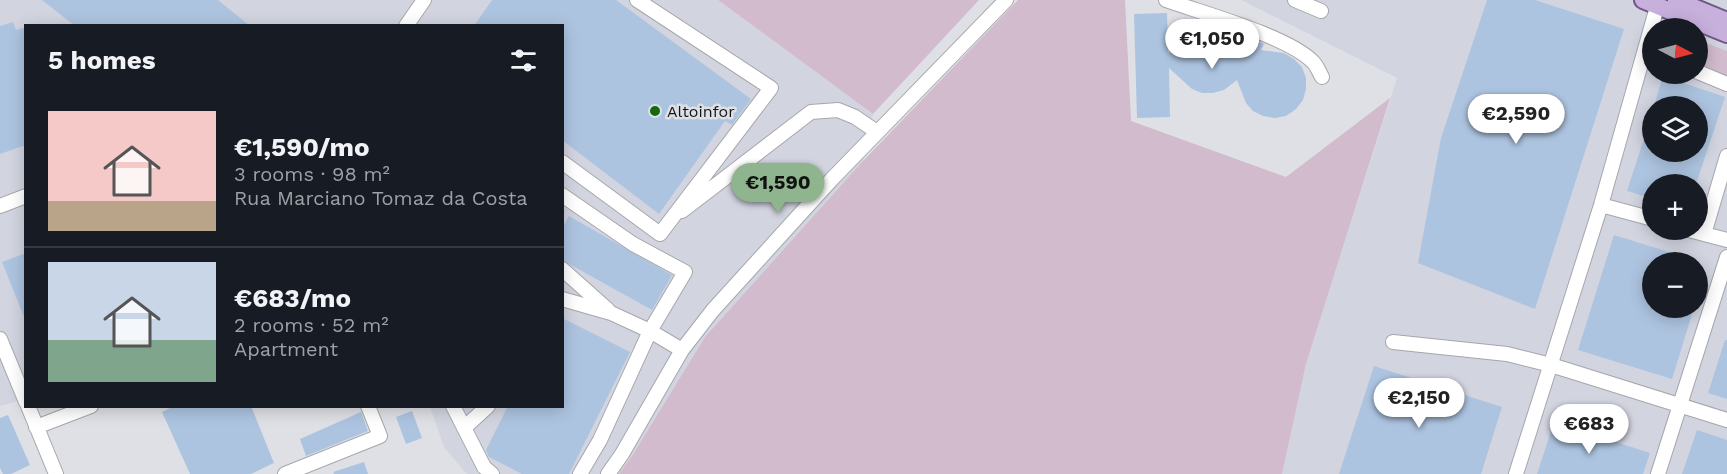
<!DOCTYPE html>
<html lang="en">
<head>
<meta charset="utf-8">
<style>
	body { margin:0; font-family:"Work Sans",sans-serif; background:#20242c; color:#f1f3f6; height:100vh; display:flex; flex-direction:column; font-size:22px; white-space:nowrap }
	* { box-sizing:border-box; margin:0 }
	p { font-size:20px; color:#9ea1a6 }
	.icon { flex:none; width:33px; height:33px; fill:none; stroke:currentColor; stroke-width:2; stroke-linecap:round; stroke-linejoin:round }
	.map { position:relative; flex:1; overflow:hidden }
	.panel { position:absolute; left:24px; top:24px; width:540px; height:384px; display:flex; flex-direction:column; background:#171b24; border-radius:0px; box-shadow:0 3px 15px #0003 }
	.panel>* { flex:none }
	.needle { width:39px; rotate:96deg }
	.fabs { position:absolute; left:1642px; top:18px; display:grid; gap:12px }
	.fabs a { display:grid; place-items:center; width:66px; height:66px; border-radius:50%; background:#171b24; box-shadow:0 3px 15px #0003; font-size:30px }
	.price { position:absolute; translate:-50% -51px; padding:0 14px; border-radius:21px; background:#fff; color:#222; font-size:20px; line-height:39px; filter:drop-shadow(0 2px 3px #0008) }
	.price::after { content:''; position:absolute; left:50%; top:36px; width:18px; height:14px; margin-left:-9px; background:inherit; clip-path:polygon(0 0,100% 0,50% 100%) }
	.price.active { background:#8eb58d; color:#111 }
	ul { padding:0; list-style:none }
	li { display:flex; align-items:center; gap:18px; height:150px; padding:0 24px }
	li+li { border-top:2px solid #363941 }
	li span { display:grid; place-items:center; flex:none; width:168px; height:120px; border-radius:0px; color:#555 }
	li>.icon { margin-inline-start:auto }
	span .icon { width:72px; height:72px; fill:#fffc; stroke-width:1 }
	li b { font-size:26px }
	h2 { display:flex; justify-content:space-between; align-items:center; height:72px; padding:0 24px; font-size:26px }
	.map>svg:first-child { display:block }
</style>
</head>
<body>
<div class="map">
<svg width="1727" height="474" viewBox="0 0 1727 474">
	<rect width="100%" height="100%" fill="#dfe0e5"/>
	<path fill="#d2d4e0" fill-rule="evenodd" d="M0,0H718L873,114L863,161L705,337L632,456L619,474H467L444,447L430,407L562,406V26H26L25,399L0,406Z
		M1241,0H1727V474H1282L1306,364L1397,78ZM1653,28H1698V74H1653ZM1653,106H1698V152H1653ZM1653,184H1698V230H1653ZM1653,262H1698V308H1653Z"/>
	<path fill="#d2bbcc" d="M718,0H979L873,114Z
		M1018,0H1125L1131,121L1286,177L1390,98L1306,364L1282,474H619L632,456L705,337L863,161Z
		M1698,40L1727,51V79L1698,66Z"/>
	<path fill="#adc4e0" d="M42,0H218L250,26H75Z
		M492,0H616L751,99L732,125L725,121L659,214L562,140V26H474Z
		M1487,0H1535L1624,29L1535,309L1418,263L1441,138Z
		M1167,13L1168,53L1194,33L1204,29L1215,30L1226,34L1241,47L1245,36L1264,44L1261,50L1284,53L1294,59L1302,67L1306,78V89L1303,100L1296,109L1286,116L1275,118L1263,116L1253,111L1246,103L1237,80L1224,90L1213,93H1202L1192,89L1169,68L1170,117L1137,118L1134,14Z
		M13,22L16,30L26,27V145L0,154V26Z
		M1663,76L1725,97L1696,184H1653V199L1627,191L1651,117L1653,118V152H1698V106H1654Z
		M569,216L672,275L652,310L562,260V228Z
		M1614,235L1695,260L1694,262H1653V308H1694L1672,379L1578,350Z
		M26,253V319H25L2,262Z
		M562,318L630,352L569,474H522L489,457L486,450L508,406H562Z
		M1725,340H1727V399L1708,393Z
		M1374,366L1502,407L1481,474H1339Z
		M174,406H251L274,463L251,474H190L162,412Z
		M412,411L422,438L406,444L396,417Z
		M361,412L368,431L306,456L300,439Z
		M8,415L30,465L11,474H3L0,468V418Z
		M1554,422L1650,453L1643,474H1537Z
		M1697,430L1727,440V474H1682Z
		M364,462L368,474H334L333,472Z"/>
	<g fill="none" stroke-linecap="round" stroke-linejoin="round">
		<g stroke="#a6a7ab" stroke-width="16">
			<path id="minor" d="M1166,0C1202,13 1287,36 1312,61C1317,65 1319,72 1322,77
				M1295,0L1321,11
				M406,26L424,0
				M1698,72L1727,84
				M562,162L660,234L771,88L637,0
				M562,195L633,244L685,272L650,331L600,440L580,474
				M1601,205L1653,219
				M0,206L26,196
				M682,211L811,112L838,110L855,117L877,132
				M1689,230L1727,240
				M1704,234L1727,156
				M562,269L608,310
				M562,299L611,313L650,331L682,350
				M0,339L26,402
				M1393,342L1507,354L1551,365L1727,420
				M28,406L56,474
				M453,406L484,467L492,474
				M36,427L91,406
				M464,428L488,406
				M285,474L380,436L368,406
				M608,474L622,454L682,350L713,310L831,180L1006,0
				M1516,474L1601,205L1657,7
				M1658,474L1727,257"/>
		</g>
		<g stroke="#715789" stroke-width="20">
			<path id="major" d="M1643,0L1727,34
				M1676,0L1727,21"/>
		</g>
		<use href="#minor" stroke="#fff" stroke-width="14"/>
		<use href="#major" stroke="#c8b0dd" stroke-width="16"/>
	</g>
	<circle fill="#16690d" stroke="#dfe0e5" stroke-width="2" cx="655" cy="111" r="6"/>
	<g text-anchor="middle" stroke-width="5" stroke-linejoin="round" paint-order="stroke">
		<g font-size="16" fill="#141516" stroke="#dfe0e5" text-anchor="start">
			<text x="667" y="117">Altoinfor</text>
		</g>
	</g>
</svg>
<div class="fabs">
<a><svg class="needle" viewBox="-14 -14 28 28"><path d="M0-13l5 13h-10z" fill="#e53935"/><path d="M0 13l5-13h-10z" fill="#9ea1a6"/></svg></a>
<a><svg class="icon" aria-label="layers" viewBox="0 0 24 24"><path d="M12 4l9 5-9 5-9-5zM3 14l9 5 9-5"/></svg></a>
<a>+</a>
<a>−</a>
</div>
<b class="price" style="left:1212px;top:70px">€1,050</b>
<b class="price" style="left:1516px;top:145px">€2,590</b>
<b class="price active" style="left:778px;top:214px">€1,590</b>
<b class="price" style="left:1419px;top:429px">€2,150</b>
<b class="price" style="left:1589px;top:455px">€683</b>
<section class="panel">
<h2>5 homes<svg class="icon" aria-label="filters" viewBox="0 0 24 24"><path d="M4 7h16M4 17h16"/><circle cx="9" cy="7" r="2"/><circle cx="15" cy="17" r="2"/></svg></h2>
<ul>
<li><span style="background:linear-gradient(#f6c9c9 75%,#b9a48a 0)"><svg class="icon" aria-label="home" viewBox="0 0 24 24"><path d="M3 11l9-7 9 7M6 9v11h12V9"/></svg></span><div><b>€1,590/mo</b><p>3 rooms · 98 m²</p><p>Rua Marciano Tomaz da Costa</p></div></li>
<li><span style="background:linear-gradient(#c9d6e8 65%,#7fa58c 0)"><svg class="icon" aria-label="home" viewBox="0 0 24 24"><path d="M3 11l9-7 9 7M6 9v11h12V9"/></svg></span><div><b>€683/mo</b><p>2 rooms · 52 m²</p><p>Apartment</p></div></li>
</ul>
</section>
</div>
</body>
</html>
